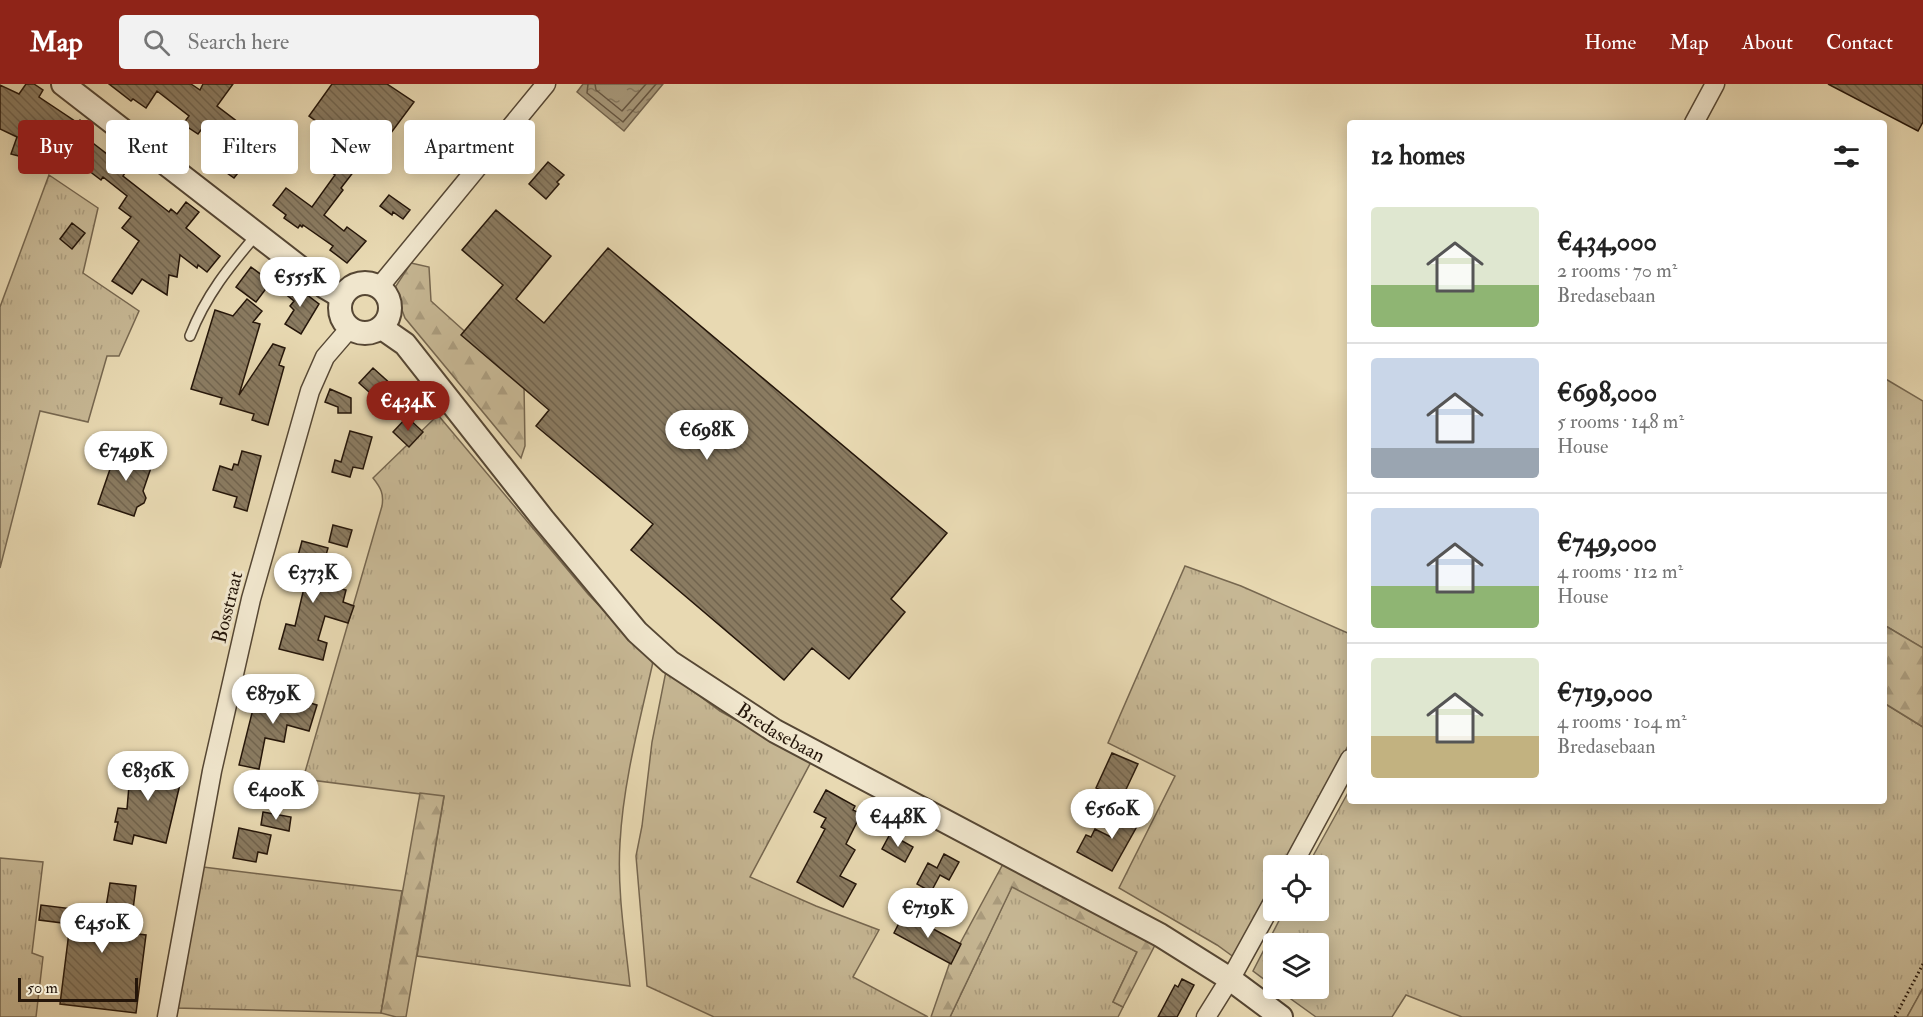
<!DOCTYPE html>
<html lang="en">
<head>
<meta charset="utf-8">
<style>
	body { margin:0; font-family:"IM FELL Double Pica",serif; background:#f2f2f2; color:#222; height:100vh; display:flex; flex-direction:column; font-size:22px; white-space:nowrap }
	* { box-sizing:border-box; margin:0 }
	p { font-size:20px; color:#767676 }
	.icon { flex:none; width:33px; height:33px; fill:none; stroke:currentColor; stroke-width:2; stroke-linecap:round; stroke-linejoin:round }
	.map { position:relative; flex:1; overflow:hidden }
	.panel { position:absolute; left:1347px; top:36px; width:540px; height:684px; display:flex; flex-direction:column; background:#fff; border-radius:6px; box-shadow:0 3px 15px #0003 }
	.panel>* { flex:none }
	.hud { position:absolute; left:18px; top:36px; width:570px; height:54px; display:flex; gap:12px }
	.tools { position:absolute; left:1263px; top:771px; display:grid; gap:12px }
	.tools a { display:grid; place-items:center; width:66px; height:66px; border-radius:6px; background:#fff; box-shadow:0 3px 15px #0003; font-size:30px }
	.scale { position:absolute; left:18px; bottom:15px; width:120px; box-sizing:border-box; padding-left:6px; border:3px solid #25160a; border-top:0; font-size:16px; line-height:21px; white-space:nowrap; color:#25160a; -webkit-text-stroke:4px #f0e6cd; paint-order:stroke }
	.price { position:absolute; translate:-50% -51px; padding:0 14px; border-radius:21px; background:#fff; color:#222; font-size:20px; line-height:39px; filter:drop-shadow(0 2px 3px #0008) }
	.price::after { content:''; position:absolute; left:50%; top:36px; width:18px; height:14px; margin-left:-9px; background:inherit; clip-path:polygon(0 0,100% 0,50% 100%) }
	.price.active { background:#8f2418; color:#fff }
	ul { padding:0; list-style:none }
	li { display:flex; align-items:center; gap:18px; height:150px; padding:0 24px }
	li+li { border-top:2px solid #e0e0e0 }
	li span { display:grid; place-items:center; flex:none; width:168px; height:120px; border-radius:6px; color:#555 }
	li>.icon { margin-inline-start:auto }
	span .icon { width:72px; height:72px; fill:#fffc; stroke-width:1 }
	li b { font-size:26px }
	h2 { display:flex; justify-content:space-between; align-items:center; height:72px; padding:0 24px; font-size:26px }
	.tag { padding:0 21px; border-radius:6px; background:#fff; box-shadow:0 3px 15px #0003; font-size:21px; line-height:54px }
	.tag.active { background:#8f2418; color:#fff }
	header { display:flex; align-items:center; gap:36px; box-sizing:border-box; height:84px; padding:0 30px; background:#8f2418; color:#fff }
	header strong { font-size:28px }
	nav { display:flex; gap:33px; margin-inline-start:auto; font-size:21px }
	.search { width:420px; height:54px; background:#f2f2f2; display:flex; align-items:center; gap:15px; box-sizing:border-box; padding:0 21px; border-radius:6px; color:#767676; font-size:22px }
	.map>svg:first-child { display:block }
</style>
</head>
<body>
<header>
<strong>Map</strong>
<div class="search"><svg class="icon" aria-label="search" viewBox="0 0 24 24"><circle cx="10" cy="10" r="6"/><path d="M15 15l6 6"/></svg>Search here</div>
<nav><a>Home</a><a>Map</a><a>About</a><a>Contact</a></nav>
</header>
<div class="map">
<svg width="1923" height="933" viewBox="0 0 1923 933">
	<defs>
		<pattern id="grass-tufts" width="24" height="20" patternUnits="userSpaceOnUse" patternTransform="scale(1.5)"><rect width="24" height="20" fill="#c7b895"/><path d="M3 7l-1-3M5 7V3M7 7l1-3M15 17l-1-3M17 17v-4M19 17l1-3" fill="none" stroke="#ab9d7f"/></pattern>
		<pattern id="forest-firs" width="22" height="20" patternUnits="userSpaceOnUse" patternTransform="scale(1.5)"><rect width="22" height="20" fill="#c7b895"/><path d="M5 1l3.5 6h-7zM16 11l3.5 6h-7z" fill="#ab9d7f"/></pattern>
		<pattern id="water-ripples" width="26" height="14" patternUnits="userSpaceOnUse" patternTransform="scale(1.5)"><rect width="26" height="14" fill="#a69779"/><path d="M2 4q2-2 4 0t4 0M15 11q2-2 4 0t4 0" fill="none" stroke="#877a61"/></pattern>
		<pattern id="building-back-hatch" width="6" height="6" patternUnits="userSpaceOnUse" patternTransform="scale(1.5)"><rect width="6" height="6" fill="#8a7b61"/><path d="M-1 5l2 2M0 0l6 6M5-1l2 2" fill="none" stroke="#71644e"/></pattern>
	</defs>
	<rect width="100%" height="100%" fill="#e8d9b2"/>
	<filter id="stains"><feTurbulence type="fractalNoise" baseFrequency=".00333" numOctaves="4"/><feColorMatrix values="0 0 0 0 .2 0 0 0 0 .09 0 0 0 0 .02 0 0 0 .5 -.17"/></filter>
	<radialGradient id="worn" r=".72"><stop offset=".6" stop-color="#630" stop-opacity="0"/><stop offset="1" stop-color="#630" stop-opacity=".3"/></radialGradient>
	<path fill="url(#grass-tufts)" stroke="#766750" stroke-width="1.5" d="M49,91L98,124L83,189L139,227L119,272H107L88,338L40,327L0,484V223Z
		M1884,294L1923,317V564L1884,541Z
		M438,331L588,510L653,578C640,636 623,699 620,759C617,806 625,855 630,902L417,872L444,713L303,695L382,422C384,410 381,404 373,394Z
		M1185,482L1241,502L1350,550V658L1284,781L1274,782L1273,801L1235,874L1217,861L1119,804L1175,692L1108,659Z
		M666,587L720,627L811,678L750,793L816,822L879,846L853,893L928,933H714L647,902L636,772L642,742L652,658Z
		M1884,619L1923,643V904L1907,933H1462L1406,911L1392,933H1316L1277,905L1318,904V860H1274L1273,902L1253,887L1284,827L1318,826V782L1308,781L1350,705V717H1884Z
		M0,774L43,778L32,869L43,873L36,933H0Z
		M203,783L402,807L381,929L175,924Z
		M1012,802L1137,868L1113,918L1123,923L1118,933H950Z"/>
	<path fill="url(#forest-firs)" stroke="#766750" stroke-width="1.5" d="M411,179L429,183L431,217L524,301L525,362L521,374L405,234L394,205Z
		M1884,541L1923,564V643L1884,619Z
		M420,709L444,712L406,933H396L381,929Z
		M1003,780L1155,861L1123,923L1113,918L1137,868L1012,803L950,933H931L950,878Z
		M1923,904V933H1907Z"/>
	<path fill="url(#water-ripples)" stroke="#72634d" stroke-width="1.5" d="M583,0H663L624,47L577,8Z"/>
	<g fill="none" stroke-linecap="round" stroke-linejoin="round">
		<path stroke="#665642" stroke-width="1.5" d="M588,0L587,9L623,38L656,0
			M595,0L596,6L622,27L646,0"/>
	</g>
	<path fill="url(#building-back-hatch)" stroke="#25160a" stroke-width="1.5" d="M26,0H34L43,6L39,13L78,39L80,36L92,45L85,53L116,77L114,80L125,89L123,92L169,128L171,125L177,130L186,118L199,128L186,144L220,172L207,188L198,181L197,184L180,171L177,193L169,191L167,211L142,195L132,210L112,197L139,157L122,144L131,133L119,124L127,112L103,93L101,96L72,74L67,81L49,66L42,85L28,80L30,75L11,70L17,53L0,45V1L19,10Z
		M109,0H191L200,6L203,0H233L217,22L263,57L234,94L213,79L230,57L207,38L198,50L183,40L189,32L157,7L146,24L133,15L131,17Z
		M332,0H387L414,18L385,57L372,47L357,67L309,32Z
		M1828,0H1923V38L1918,47Z
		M341,75L355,86L341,104L343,106L324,131L344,147L347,143L366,157L347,179L330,166L333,162L303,141L302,143L300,141L298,144L284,134L286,131L273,121L286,104L312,123L335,91L331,88Z
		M548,78L564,91L557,98L559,100L546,115L529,100Z
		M389,111L410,126L403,135L393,128L392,131L380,122Z
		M496,126L551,172L516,215L544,239L608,164L947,449L891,515L905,528L849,595L812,564L784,596L631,466L653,440L536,342L549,326L461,251L503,201L462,166Z
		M72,139L85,149L72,165L60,155Z
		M251,183L271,198L256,218L236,203Z
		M290,198L319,220L301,250L285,240L294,226L290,222L294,217L283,208Z
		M247,215L262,227L253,238L260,240L239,311L273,260L285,264L279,281L284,283L268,341L252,336L254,330L220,320L222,314L191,305L215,226L233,232Z
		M373,284L392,301L378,316L359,299Z
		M330,305L351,314V329H338V323L325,318Z
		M407,333L423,348L409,363L393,348Z
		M350,347L372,353L363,385L353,383L350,393L332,388L335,376L341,378Z
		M118,362L154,375L143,407L146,414L144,419L137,423L134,432L98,420Z
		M242,367L261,372L247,427L234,423L237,413L213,406L220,382L232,386L234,380L238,381Z
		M333,441L352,446L347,463L329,458Z
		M302,457L328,464L318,499L346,506L343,518L354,522L348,539L325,532L318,556L327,559L323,576L279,565L286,540L295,542L304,504L298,495L286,491L289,477L296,479Z
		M257,609L296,618L297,615L317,621L309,647L287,641L284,658L265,654L259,685L239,681Z
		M1112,669L1138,680L1121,716L1096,704Z
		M123,675L178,685L176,695L181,696L166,759L134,751L132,760L114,756L118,738H115L118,724L127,725L130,690L120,689Z
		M826,706L855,722L853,726L861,730L846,760L855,766L840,792L856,800L843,823L797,798L825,745L821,743L826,734L814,728Z
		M1130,720L1145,728L1112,787L1077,768L1086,751L1091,753L1095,745L1111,753Z
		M263,728L291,733L289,747L261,741Z
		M239,744L271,751L267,770L258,768L256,778L233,774Z
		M890,750L913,763L905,778L882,765Z
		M944,770L959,778L949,796L940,791L931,808L917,800L928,779L937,784Z
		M110,799L136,802L130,849L146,851L136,929L60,920L70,840L39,836L41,821L105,829Z
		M904,829L961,860L951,880L894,849Z
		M1182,895L1194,901L1177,933H1158L1175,901L1178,903Z"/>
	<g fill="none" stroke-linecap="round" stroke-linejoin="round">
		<g stroke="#564734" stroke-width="12">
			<path id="service" d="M190,252C206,211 229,183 257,150"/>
		</g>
		<g stroke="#564734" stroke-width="21">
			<path id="minor" d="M1694,39L1715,0
				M380,202L546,0
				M1292,782L1350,675
				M167,933L212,687L251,515L310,307L325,273L350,244
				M1206,933L1236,885L1274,816"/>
		</g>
		<g stroke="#564734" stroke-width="26">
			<g id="tertiary">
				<path d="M63,0L325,203L342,213"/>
				<circle cx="365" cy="224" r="25"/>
				<path id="s1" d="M382,244L405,260L543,435L637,548L670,578L775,647L1160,851L1230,895L1281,933"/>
			</g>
		</g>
		<path stroke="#25160a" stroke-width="3" stroke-dasharray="1.5 3" stroke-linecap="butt" d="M1895,933L1923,880"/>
		<use href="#service" stroke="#f0e6cd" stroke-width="9"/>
		<use href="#minor" stroke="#f0e6cd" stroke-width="18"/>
		<use href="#tertiary" stroke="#f0e6cd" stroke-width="22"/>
	</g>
	<g text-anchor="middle" stroke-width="6" stroke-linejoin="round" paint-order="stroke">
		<g font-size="20" fill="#25160a" stroke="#f0e6cd">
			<text transform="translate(227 523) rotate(-76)" y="7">Bosstraat</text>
			<text dy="7" stroke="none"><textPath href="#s1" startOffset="574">Bredasebaan</textPath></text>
		</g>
	</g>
	<rect width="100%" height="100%" filter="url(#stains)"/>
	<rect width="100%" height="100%" fill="url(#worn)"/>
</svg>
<div class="tools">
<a><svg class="icon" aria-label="locate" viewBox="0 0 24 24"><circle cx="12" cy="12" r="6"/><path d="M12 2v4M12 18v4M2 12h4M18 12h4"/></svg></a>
<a><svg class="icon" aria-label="layers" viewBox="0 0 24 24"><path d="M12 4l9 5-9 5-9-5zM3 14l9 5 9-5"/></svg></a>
</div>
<div class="scale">50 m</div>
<b class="price" style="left:300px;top:224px">€555K</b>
<b class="price active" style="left:408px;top:348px">€434K</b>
<b class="price" style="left:707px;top:377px">€698K</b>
<b class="price" style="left:126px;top:398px">€749K</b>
<b class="price" style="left:313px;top:520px">€373K</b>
<b class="price" style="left:273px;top:641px">€879K</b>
<b class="price" style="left:148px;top:718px">€836K</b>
<b class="price" style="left:276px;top:737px">€400K</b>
<b class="price" style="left:1112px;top:756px">€560K</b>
<b class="price" style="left:898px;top:764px">€448K</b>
<b class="price" style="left:928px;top:855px">€719K</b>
<b class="price" style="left:102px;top:870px">€450K</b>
<div class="hud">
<a class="tag active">Buy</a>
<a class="tag">Rent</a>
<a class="tag">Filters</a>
<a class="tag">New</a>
<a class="tag">Apartment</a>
</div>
<section class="panel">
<h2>12 homes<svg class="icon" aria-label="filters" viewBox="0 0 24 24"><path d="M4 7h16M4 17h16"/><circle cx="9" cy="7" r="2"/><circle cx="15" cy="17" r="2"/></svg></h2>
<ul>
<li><span style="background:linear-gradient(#dfe7d0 65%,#8fb573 0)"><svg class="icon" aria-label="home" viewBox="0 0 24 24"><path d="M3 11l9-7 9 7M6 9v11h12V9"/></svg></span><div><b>€434,000</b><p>2 rooms · 70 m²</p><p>Bredasebaan</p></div></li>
<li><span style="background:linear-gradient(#c9d6e8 75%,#9aa5b1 0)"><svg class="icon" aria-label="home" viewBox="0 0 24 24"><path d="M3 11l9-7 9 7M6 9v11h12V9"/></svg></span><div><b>€698,000</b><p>5 rooms · 148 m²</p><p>House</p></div></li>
<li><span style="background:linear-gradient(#c9d6e8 65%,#8fb573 0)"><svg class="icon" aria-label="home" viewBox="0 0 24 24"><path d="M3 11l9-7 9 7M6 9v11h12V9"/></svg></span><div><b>€749,000</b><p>4 rooms · 112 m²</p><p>House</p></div></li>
<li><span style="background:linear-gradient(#dfe7d0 65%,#c2b280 0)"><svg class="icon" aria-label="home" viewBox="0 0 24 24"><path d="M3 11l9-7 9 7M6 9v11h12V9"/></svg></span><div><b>€719,000</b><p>4 rooms · 104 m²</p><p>Bredasebaan</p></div></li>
</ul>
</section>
</div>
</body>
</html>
